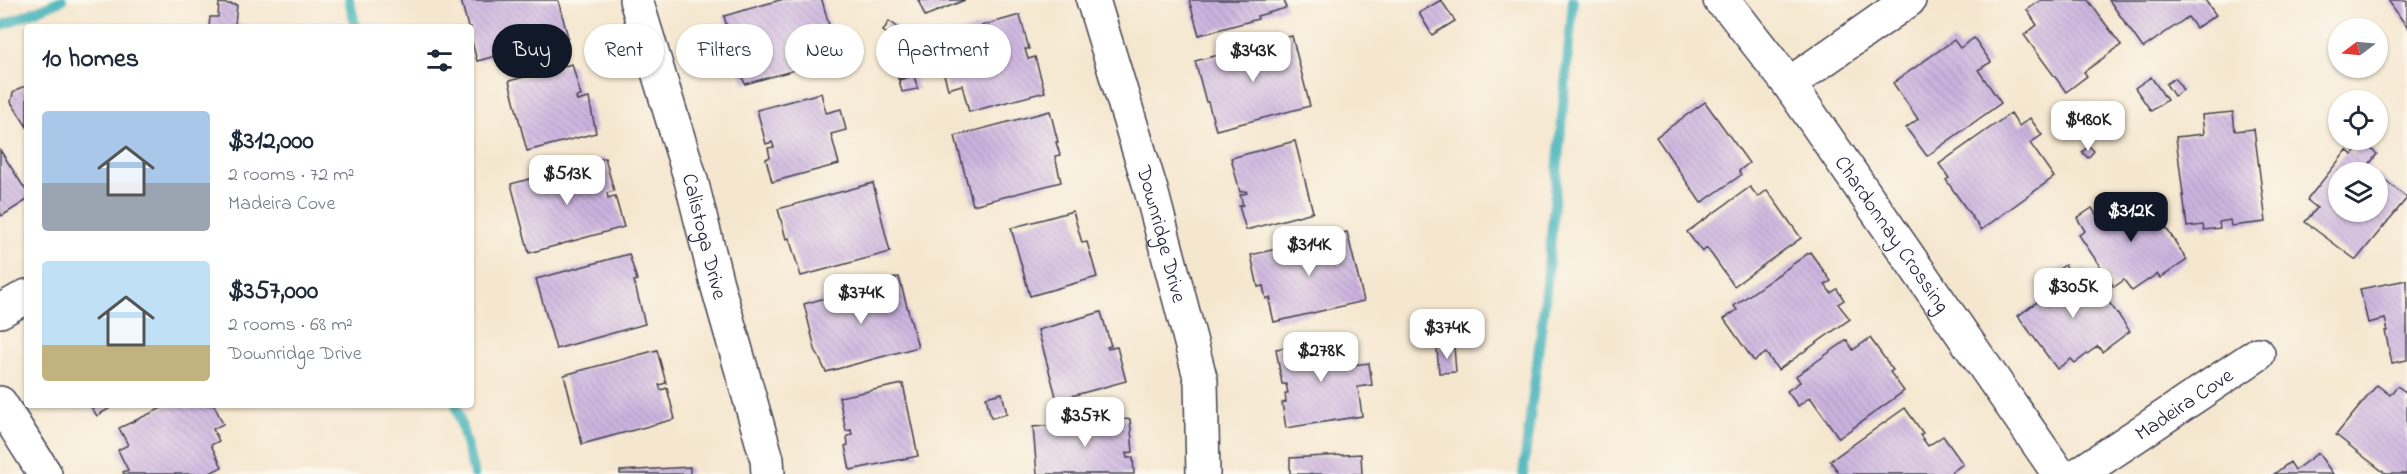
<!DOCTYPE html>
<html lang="en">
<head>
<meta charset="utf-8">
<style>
	body { margin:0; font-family:"Indie Flower",sans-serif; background:#f2f2f3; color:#1f2937; height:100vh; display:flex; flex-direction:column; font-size:22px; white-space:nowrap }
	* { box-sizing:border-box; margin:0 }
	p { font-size:20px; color:#747a83 }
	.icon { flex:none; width:33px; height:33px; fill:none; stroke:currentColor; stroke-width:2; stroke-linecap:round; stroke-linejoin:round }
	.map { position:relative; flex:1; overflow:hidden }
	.panel { position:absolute; left:24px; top:24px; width:450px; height:384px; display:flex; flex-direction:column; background:#fff; border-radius:6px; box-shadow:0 2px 4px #0004 }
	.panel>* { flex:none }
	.banner { position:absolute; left:492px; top:24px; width:570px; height:54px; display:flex; gap:12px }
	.needle { width:39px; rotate:254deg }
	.fabs { position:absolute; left:2328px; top:18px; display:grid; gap:12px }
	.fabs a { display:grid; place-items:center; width:60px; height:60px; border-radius:50%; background:#fff; box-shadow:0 2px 4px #0004; font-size:30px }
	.price { position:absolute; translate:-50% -51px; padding:0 14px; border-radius:12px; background:#fff; color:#222; font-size:20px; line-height:39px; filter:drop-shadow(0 2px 3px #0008) }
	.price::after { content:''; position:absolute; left:50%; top:36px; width:18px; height:14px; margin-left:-9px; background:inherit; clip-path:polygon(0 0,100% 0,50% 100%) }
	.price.selected { background:#111827; color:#fff }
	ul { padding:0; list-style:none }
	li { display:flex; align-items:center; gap:18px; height:150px; padding:0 18px }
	li span { display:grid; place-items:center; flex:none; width:168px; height:120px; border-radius:6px; color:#555 }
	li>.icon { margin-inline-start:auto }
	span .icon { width:72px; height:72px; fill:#fffc; stroke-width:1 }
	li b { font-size:26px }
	h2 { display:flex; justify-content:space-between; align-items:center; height:72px; padding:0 18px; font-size:26px }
	.tag { padding:0 21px; border-radius:27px; background:#fff; box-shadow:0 2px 4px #0004; font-size:21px; line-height:54px }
	.tag.selected { background:#111827; color:#fff }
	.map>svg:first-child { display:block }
</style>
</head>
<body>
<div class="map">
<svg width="2407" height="474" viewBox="0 0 2407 474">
	<defs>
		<pattern id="building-back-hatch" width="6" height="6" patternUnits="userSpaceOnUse" patternTransform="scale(1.5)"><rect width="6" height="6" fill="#cbb2df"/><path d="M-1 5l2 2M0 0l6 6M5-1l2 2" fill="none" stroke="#ae99c0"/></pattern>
	</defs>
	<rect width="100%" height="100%" fill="#fbf7ec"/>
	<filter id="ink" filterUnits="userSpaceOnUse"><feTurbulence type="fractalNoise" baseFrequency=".0167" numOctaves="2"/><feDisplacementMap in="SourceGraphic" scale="12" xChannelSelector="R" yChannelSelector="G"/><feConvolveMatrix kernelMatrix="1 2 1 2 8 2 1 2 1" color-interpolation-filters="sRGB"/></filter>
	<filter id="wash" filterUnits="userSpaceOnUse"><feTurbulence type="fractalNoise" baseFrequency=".008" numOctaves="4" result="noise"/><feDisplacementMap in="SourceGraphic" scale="24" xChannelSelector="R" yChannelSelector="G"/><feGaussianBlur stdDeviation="1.35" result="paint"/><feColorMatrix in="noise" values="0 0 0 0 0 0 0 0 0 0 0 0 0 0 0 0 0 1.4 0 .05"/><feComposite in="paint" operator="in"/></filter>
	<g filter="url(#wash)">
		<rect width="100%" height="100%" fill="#f5e7cf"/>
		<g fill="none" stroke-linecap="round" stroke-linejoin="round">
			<path stroke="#40b1b9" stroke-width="10" d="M349,0L356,27
				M0,26L62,0
				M456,405L474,474
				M1523,474L1546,291L1573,0"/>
		</g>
		<g id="blocks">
			<path fill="url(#building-back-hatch)" d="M461,0H558L568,37L477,61L471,38V27H468Z
				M780,0H822L838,58L745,84L735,60L724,16Z
				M918,0H965L925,16Z
				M1189,0H1284L1286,8L1257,16L1258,19L1199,35Z
				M1441,0L1455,21L1432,35L1419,13Z
				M2041,0H2088L2121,45L2084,72L2087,76L2066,92L2024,35L2037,25L2027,10Z
				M2109,0H2205L2216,15L2196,28L2188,17L2143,48Z
				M2388,0H2407V27Z
				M219,3L237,5L235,24L250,27H209L210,17H218Z
				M1020,15L1029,49H1025L1028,59L1035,57L1045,92L969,112L962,85L948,89L942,67L956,63L949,35Z
				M889,21L899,28L893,38L883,31Z
				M1292,36L1310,106L1216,130L1208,102H1206L1195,61Z
				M1974,38L1991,62L1978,70L2001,103L1927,156L1906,128L1918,119L1893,83L1954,40L1960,48Z
				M572,64L581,96L576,97L577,101L589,98L596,133L527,151L509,81Z
				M909,66L911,76L898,79L896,69Z
				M914,76L918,89L902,92L899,80Z
				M2151,77L2167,100L2151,111L2135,88Z
				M2175,78L2183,90L2174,96L2166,84Z
				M22,87H27V127L11,102L13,93Z
				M821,93L826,113L841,109L846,130L831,134L839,164L772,182L766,159L770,157L768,148L774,147L772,142L766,144L757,110Z
				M1705,102L1749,163L1739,171L1741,175L1701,203L1656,137Z
				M1050,111L1058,142H1056L1060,155L1055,156L1061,182L973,205L955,136Z
				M2233,112L2235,131L2254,129L2266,222L2231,226L2230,220L2219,222L2220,228L2204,230L2203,225L2187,227L2176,137L2204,134L2202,115Z
				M2011,113L2019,126L2030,118L2042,135L2030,143L2054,177L1981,230L1946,180L1949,178L1939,164Z
				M1295,141L1313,212L1246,230L1239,206L1243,205L1240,195L1247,193L1246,191L1240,192L1231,158Z
				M2363,142L2377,154L2368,166L2375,172H2338V212H2378V174L2407,198L2356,260L2305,222L2317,208L2307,200L2347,150L2352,155Z
				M2089,146L2094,151L2088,158L2082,152Z
				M0,150L27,192V200L2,216L0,212Z
				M605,158L614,191L607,193L608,198L615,196L624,227L529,253L511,184Z
				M873,183L890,252L801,276L789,238L786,239L778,209Z
				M1750,187L1758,197L1767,190L1801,238L1734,286L1707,248L1702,252L1687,232Z
				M2143,192L2187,260L2160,278L2157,274L2132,291L2124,280L2114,287L2079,235L2085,231L2077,218L2092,208L2100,221Z
				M1073,211L1082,243L1087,242L1097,277L1030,296L1011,228Z
				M1347,232L1364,301L1274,322L1269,300H1271L1270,297L1266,299L1263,286L1258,287L1251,255Z
				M1810,252L1831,281L1825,285L1831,293L1837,289L1844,300L1838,304L1850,319L1778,370L1766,353L1754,361L1724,319L1737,310L1734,306Z
				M629,254L637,280L634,281L645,324L556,349L536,279Z
				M2065,265L2074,276L2084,268L2130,331L2102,352L2098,346L2075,363L2071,359L2057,369L2018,316L2056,288L2048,277Z
				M899,277L918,347L826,372L815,349L804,304Z
				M2407,280V360L2392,363L2385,331H2388L2385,319L2368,323L2360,289Z
				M1101,312L1111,346L1107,347L1108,349L1117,347L1126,381L1057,400L1038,330Z
				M1349,338L1353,365L1369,363L1372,385L1358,387L1362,416L1286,428L1282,403L1286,402L1285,393H1288L1286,384H1282L1276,349Z
				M1870,338L1893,370L1890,372L1904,391L1839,438L1810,397L1798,406L1787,391L1800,382L1796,376L1847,340L1853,350Z
				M1454,347L1456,372L1439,373L1437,348Z
				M657,350L666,383L659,385L661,390L667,388L675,419L582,444L564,375Z
				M903,384L918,456L850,470L845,446L848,445L847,436L852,435L851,430L846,431L839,397Z
				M2377,385L2390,395L2397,386L2407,393V474H2386L2336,435Z
				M1002,393L1007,414L991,418L986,397Z
				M90,405H115L97,416Z
				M168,405H214L223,424L213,429L219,441L211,445L222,467L208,474H124L123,472L128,470L118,450L128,445L119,428Z
				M1905,408L1923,433L1920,435L1928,446L1943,436L1963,464L1949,474H1840L1830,461Z
				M1130,419L1133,452L1126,453L1127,458H1133L1134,474H1037L1033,427Z
				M2318,453L2333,474H2274L2290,462L2295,470Z
				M1361,454L1362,474H1290V458Z
				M690,467V474H620V471Z"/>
		</g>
	</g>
	<g filter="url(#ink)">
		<use href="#blocks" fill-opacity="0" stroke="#424051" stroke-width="1.5"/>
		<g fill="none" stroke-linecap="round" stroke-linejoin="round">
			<g stroke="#424051" stroke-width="36">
				<g id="minor">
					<path id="s1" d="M636,0L691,180L717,284L767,459L768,474"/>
					<path id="s2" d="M1093,0L1151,190L1201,381L1203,474"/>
					<path id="s3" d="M1720,0L1732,11L1789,84L2059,474"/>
					<path d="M1789,84L1909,0"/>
					<path d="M0,311L27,296"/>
					<path d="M0,403L45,474"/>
					<path id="s4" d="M2079,474L2258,354"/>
				</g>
			</g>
			<use href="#minor" stroke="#fff" stroke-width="33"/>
		</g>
	</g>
	<g text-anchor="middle" stroke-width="4.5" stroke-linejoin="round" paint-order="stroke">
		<g font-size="21" fill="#22223b" stroke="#fbf7ec">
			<text dy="7" stroke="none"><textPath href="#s3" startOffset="291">Chardonnay Crossing</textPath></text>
			<text dy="7" stroke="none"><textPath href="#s2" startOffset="244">Downridge Drive</textPath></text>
			<text dy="7" stroke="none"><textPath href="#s1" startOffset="246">Calistoga Drive</textPath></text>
			<text dy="7" stroke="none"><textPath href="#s4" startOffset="126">Madeira Cove</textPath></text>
		</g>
	</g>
</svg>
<div class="fabs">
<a><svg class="needle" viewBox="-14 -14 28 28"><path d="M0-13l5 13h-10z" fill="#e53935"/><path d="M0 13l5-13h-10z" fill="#747a83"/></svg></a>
<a><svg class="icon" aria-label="locate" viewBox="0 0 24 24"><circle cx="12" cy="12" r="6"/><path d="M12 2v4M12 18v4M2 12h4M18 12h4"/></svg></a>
<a><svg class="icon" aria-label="layers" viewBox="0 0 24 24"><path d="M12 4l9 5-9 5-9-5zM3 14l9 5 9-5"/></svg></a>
</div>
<b class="price" style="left:1253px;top:83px">$343K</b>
<b class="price" style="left:2088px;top:152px">$480K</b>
<b class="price" style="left:567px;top:206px">$513K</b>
<b class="price selected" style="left:2131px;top:243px">$312K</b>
<b class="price" style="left:1309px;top:277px">$314K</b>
<b class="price" style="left:2073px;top:319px">$305K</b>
<b class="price" style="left:861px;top:325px">$374K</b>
<b class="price" style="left:1447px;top:360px">$374K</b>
<b class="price" style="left:1321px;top:383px">$278K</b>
<b class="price" style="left:1085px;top:448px">$357K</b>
<div class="banner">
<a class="tag selected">Buy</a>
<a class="tag">Rent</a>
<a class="tag">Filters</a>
<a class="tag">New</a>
<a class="tag">Apartment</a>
</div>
<section class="panel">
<h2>10 homes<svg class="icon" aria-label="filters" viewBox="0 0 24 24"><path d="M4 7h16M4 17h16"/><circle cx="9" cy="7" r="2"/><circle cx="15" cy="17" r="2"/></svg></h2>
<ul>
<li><span style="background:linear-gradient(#a9c7e8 60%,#9aa5b1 0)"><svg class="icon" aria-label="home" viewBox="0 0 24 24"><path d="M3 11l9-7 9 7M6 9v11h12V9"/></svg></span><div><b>$312,000</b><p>2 rooms · 72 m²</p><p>Madeira Cove</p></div></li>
<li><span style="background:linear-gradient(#bfe0f5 70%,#c2b280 0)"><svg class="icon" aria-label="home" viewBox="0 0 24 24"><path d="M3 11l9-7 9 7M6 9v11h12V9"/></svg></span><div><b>$357,000</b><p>2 rooms · 68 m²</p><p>Downridge Drive</p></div></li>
</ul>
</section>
</div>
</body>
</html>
